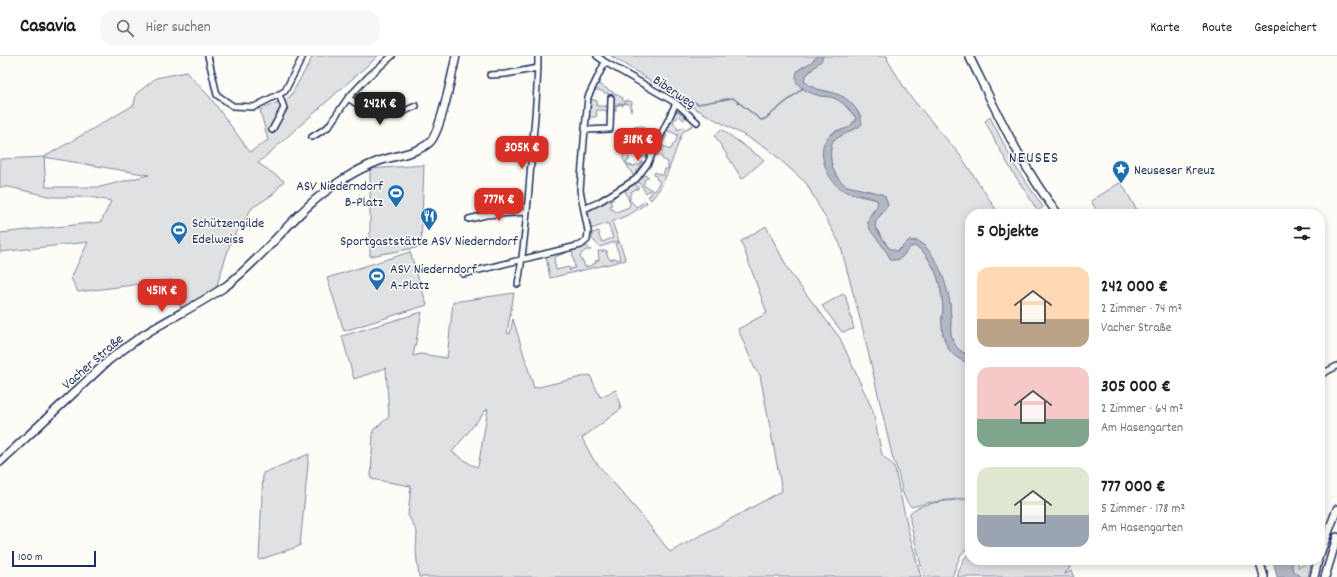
<!DOCTYPE html>
<html lang="de">
<head>
<meta charset="utf-8">
<style>
	body { margin:0; font-family:Dekko,sans-serif; background:#f6f6f6; color:#202124; height:100vh; display:flex; flex-direction:column; font-size:15px; white-space:nowrap }
	* { box-sizing:border-box; margin:0 }
	p { font-size:13px; color:#757577 }
	.icon { flex:none; width:22px; height:22px; fill:none; stroke:currentColor; stroke-width:2; stroke-linecap:round; stroke-linejoin:round }
	.map { position:relative; flex:1; overflow:hidden }
	.side { position:absolute; left:965px; top:153px; width:360px; height:356px; display:flex; flex-direction:column; background:#fff; border-radius:16px; box-shadow:0 2px 10px #0003 }
	.side>* { flex:none }
	.scale { position:absolute; left:12px; bottom:10px; width:84px; box-sizing:border-box; padding-left:4px; border:2px solid #1b2f5e; border-top:0; font-size:11px; line-height:14px; white-space:nowrap; color:#1b2f5e; -webkit-text-stroke:3px #fdfcf7; paint-order:stroke }
	.price { position:absolute; translate:-50% -34px; padding:0 9px; border-radius:8px; background:#d93025; color:#fff; font-size:13px; line-height:26px; filter:drop-shadow(0 1px 2px #0008) }
	.price::after { content:''; position:absolute; left:50%; top:24px; width:12px; height:9px; margin-left:-6px; background:inherit; clip-path:polygon(0 0,100% 0,50% 100%) }
	.price.on { background:#222; color:#fff }
	ul { padding:0; list-style:none }
	li { display:flex; align-items:center; gap:12px; height:100px; padding:0 12px }
	li span { display:grid; place-items:center; flex:none; width:112px; height:80px; border-radius:12px; color:#555 }
	li>.icon { margin-inline-start:auto }
	span .icon { width:48px; height:48px; fill:#fffc; stroke-width:1 }
	li b { font-size:17px }
	h2 { display:flex; justify-content:space-between; align-items:center; height:48px; padding:0 12px; font-size:17px }
	header { display:flex; align-items:center; gap:24px; box-sizing:border-box; height:56px; padding:0 20px; background:#fff; border-bottom:1px solid #e0e0e0 }
	header strong { font-size:19px }
	nav { display:flex; gap:22px; margin-inline-start:auto; font-size:14px }
	.search { width:280px; height:36px; background:#f6f6f6; display:flex; align-items:center; gap:10px; box-sizing:border-box; padding:0 14px; border-radius:16px; color:#757577; font-size:15px }
	.map>svg:first-child { display:block }
</style>
</head>
<body>
<header>
<strong>Casavia</strong>
<div class="search"><svg class="icon" aria-label="search" viewBox="0 0 24 24"><circle cx="10" cy="10" r="6"/><path d="M15 15l6 6"/></svg>Hier suchen</div>
<nav><a>Karte</a><a>Route</a><a>Gespeichert</a></nav>
</header>
<div class="map">
<svg width="1337" height="521" viewBox="0 0 1337 521">
	<rect width="100%" height="100%" fill="#fdfcf7"/>
	<filter id="ink" filterUnits="userSpaceOnUse"><feTurbulence type="fractalNoise" baseFrequency=".025" numOctaves="2"/><feDisplacementMap in="SourceGraphic" scale="8" xChannelSelector="R" yChannelSelector="G"/><feConvolveMatrix kernelMatrix="1 2 1 2 8 2 1 2 1" color-interpolation-filters="sRGB"/></filter>
	<g filter="url(#ink)">
		<path fill="#e0e1e3" stroke="#7e88a0" fill-rule="evenodd" d="M313,0H378L258,107L284,125L272,139L252,152L231,185L216,232L181,253L172,224L78,236L71,222L88,186L0,196V177L101,166L111,145L90,141H52L9,131H0V103L44,101L134,49L136,38L156,22L186,16L209,40L250,96L268,84L260,54L290,41ZM44,101L149,119L100,131H46Z
			M611,0H818L810,7L798,14L801,32L821,40L832,41L841,45L856,62V65L853,66L849,72L835,75L827,82L823,100L825,110L836,129L859,140L877,144C879,151 876,151 872,156C870,159 869,163 868,167L872,176L883,189L891,204L900,203L909,192L914,190C921,192 925,198 929,204C939,218 942,237 943,253C943,257 941,261 942,266C942,285 949,302 970,307V441L926,447L912,451C900,444 901,416 893,403L863,274L840,188L806,127L767,92L696,53Z
			M823,0H887L888,5L909,39L960,99L999,158H970V299C959,297 953,289 951,278C950,274 951,270 951,266C951,260 950,253 950,247C948,234 930,178 911,185C905,187 902,193 896,195L889,192L875,171C875,165 878,162 882,158V138L847,130C832,122 827,99 833,84L860,70L861,60C854,50 845,41 834,37C822,33 814,35 804,25L805,20L811,15Z
			M597,27L623,42L622,44L626,46L627,44L632,46L631,55L629,48L619,47L616,49L619,47L624,49H616V55H611L612,41H608V37H604L603,35H600L599,34H595Z
			M591,43L597,45V50H607L608,46H610L609,59H607V55L603,54H597L596,61H588Z
			M678,55L686,62L683,64L680,60L673,65L678,74L684,71L686,73L693,69L683,76L681,80C673,100 666,129 651,144L648,140L652,138L649,134L646,137L638,125L644,119L649,121L645,123L643,129L652,134V135H655L660,125L656,123L657,121L654,119L655,116L663,120L665,113H668V106L662,103V101L655,98L664,78L667,79L662,89L667,92L669,94L671,93L674,87H675L678,79L666,74L674,57Z
			M990,61L1015,110L1043,151L1038,155L1012,115L996,87L985,65Z
			M642,70L644,71L645,74L644,77H650V81H655L654,84H647V81H637L636,89L639,92V94L649,95H644V97H648L646,101H641L640,97H629V105H626L628,109L635,110V109H641V106H644L634,121L623,103L624,83H625L626,81H631V77H636V72L633,71Z
			M721,73L764,104L742,123L715,80Z
			M424,109L421,191L370,200V113Z
			M1121,126L1139,158H1099L1091,145Z
			M634,128L638,130V133H636L631,136V138L629,140L631,142L629,143L636,151L646,145L647,147L632,157L612,166L626,204L550,222L546,200L567,195L566,197L557,200L554,203L556,214L569,211L570,215V213L575,212L572,194L587,190L591,194H586L580,199L581,204L583,205L585,211L593,209V208L596,207L595,205L599,204L598,195H607L608,196L606,197L610,204L616,202L617,204L621,203L615,188L618,187V185L600,191L592,183V177L599,175V180L602,186L613,182L608,167L591,173L588,160L589,156L591,154L613,141V144L610,145L612,149L610,150L612,154L613,153L616,156L629,151L630,148L625,134Z
			M766,170L790,217L840,282L873,355L882,399L893,409L895,414L908,473L921,521H419L416,496L417,476L408,459L411,430L371,423L373,374L389,361L386,312L354,323L342,280L422,256L413,300L421,298L447,302L453,246L514,237L507,277L510,278L513,263L534,332L590,319L600,341L616,334L621,353L582,382L593,403L643,461L670,496L782,435L760,319L755,313L738,273L767,257L741,185ZM487,353H488L478,411L472,409L452,396Z
			M410,196L427,249L344,275L327,222Z
			M845,238L854,273L842,276L822,250L841,239Z
			M309,398L300,490L259,504L263,417Z
			M970,443V488L960,500L952,521H924L910,465V457C922,445 953,445 970,443Z
			M970,496V504H1068L1070,512L1065,517V518L1071,515L1074,521H957L963,504Z
			M1292,504H1299L1298,511L1304,509L1306,504H1312L1308,521H1300C1293,513 1291,516 1292,504Z"/>
		<path fill="#b3b8c5" stroke="#76819c" d="M818,0H823L821,5L805,20L804,25C822,42 839,29 856,53C859,58 861,61 862,68L860,70L833,84C827,99 832,122 847,130L882,138L885,140L888,149C884,157 875,162 875,171L889,192L896,195L899,194L908,185C933,181 947,228 950,247C950,252 951,260 951,265C951,269 950,274 951,278C953,288 959,297 970,299V307C949,302 942,286 942,266C941,262 943,258 943,253C942,237 939,218 929,204C925,198 921,192 913,190C903,194 905,206 891,204C889,200 886,195 883,191C879,183 868,176 868,166C869,157 880,153 877,144C866,139 852,140 841,133C829,126 816,97 826,84C832,73 842,76 849,71C852,69 852,66 856,65V62C851,54 844,47 836,43C831,40 826,41 820,40C807,36 790,30 798,14L810,7Z
			M1273,504H1292V512L1300,521H1277Z"/>
		<g fill="none" stroke-linecap="round" stroke-linejoin="round">
			<path stroke="#76819c" stroke-width="1.5" d="M689,44L698,48L733,42L761,64L765,63L803,32"/>
			<g stroke="#1b2f5e" stroke-width="8">
				<path id="minor" d="M208,0L217,39L233,50L254,51L285,35L303,0
					M597,0L605,6L676,47L697,66
					M490,19L506,18L538,12
					M348,42C361,50 377,65 393,60C401,58 408,53 416,50
					M272,74L284,52L279,38
					M585,74L610,73L611,42
					M312,81L328,71L348,42L369,20L392,0
					M584,153L599,146L636,123L648,107L676,47
					M469,163L486,159L526,156
					M463,218L581,189L587,184L588,175L580,134L585,73L588,41L605,6
					M518,228C525,188 528,147 531,107C534,71 538,35 538,0
					M1320,319L1337,310"/>
			</g>
			<g stroke="#1b2f5e" stroke-width="10">
				<path id="secondary" d="M969,0C996,54 1021,110 1058,158
					M0,406L109,304C121,295 133,286 145,278C172,261 200,248 226,230C267,199 295,154 339,126C351,118 366,110 379,105C393,100 419,97 430,86C441,75 452,18 456,0
					M1320,498L1337,453
					M1259,504L1264,521
					M1314,521L1318,504
					M1325,521L1337,481"/>
			</g>
			<use href="#minor" stroke="#fdfcf7" stroke-width="5"/>
			<use href="#secondary" stroke="#fdfcf7" stroke-width="7"/>
		</g>
	</g>
	<defs>
		<g id="sight-pin" transform="scale(0.9)"><path d="M0 17L-7.5 6A9.5 9.5 0 1 1 7.5 6Z" fill="#1f6fb2" stroke="#fdfcf7"/><path d="M0-6L1.8-2.2L6-1.7L2.9 1.2L3.7 5.4L0 3.3L-3.7 5.4L-2.9 1.2L-6-1.7L-1.8-2.2Z" fill="#fff"/></g>
		<g id="stadium-pin" transform="scale(0.9)"><path d="M0 17L-7.5 6A9.5 9.5 0 1 1 7.5 6Z" fill="#1f6fb2" stroke="#fdfcf7"/><path d="M0-5a6.5 5 0 1 0 0 10a6.5 5 0 1 0 0-10ZM-3.5-1.8h7v3.6h-7Z" fill="#fff"/></g>
		<g id="restaurant-pin" transform="scale(0.9)"><path d="M0 17L-7.5 6A9.5 9.5 0 1 1 7.5 6Z" fill="#1f6fb2" stroke="#fdfcf7"/><path d="M-5-6h1v4h1v-4h1v4h1v-4h1v5L-1.5 .5V6h-2V.5L-5-1ZM5-6V6H3V1.5H1.5Q1.5-4 5-6Z" fill="#fff"/></g>
	</defs>
	<g fill-rule="evenodd">
		<use href="#sight-pin" x="1121" y="113"/>
		<use href="#stadium-pin" x="396" y="137"/>
		<use href="#restaurant-pin" x="429" y="160"/>
		<use href="#stadium-pin" x="179" y="174"/>
		<use href="#stadium-pin" x="377" y="220"/>
	</g>
	<g text-anchor="middle" stroke-width="3" stroke-linejoin="round" paint-order="stroke">
		<g font-size="14" fill="#1b2f5e" stroke="#fdfcf7">
			<text transform="translate(675 35) rotate(34)" y="5">Biberweg</text>
			<text transform="translate(92 305) rotate(-41)" y="5">Vacher Straße</text>
		</g>
		<g font-size="14" fill="#1b2f5e" stroke="#fdfcf7" text-anchor="start">
			<text x="1134" y="118">Neuseser Kreuz</text>
			<text x="383" y="134" text-anchor="end">ASV Niederndorf<tspan x="383" dy="16">B-Platz</tspan></text>
			<text x="192" y="171">Schützengilde<tspan x="192" dy="16">Edelweiss</tspan></text>
			<text x="429" y="189" text-anchor="middle">Sportgaststätte ASV Niederndorf</text>
			<text x="390" y="217">ASV Niederndorf<tspan x="390" dy="16">A-Platz</tspan></text>
		</g>
		<g font-size="16" letter-spacing="1" fill="#1b2f5e" stroke="#fdfcf7">
			<text x="1034" y="106">NEUSES</text>
		</g>
	</g>
</svg>
<div class="scale">100 m</div>
<b class="price on" style="left:380px;top:70px">242K €</b>
<b class="price" style="left:638px;top:106px">318K €</b>
<b class="price" style="left:522px;top:114px">305K €</b>
<b class="price" style="left:499px;top:166px">777K €</b>
<b class="price" style="left:162px;top:257px">451K €</b>
<section class="side">
<h2>5 Objekte<svg class="icon" aria-label="filters" viewBox="0 0 24 24"><path d="M4 7h16M4 17h16"/><circle cx="9" cy="7" r="2"/><circle cx="15" cy="17" r="2"/></svg></h2>
<ul>
<li><span style="background:linear-gradient(#ffd9b3 65%,#b9a48a 0)"><svg class="icon" aria-label="home" viewBox="0 0 24 24"><path d="M3 11l9-7 9 7M6 9v11h12V9"/></svg></span><div><b>242 000 €</b><p>2 Zimmer · 74 m²</p><p>Vacher Straße</p></div></li>
<li><span style="background:linear-gradient(#f6c9c9 65%,#7fa58c 0)"><svg class="icon" aria-label="home" viewBox="0 0 24 24"><path d="M3 11l9-7 9 7M6 9v11h12V9"/></svg></span><div><b>305 000 €</b><p>2 Zimmer · 64 m²</p><p>Am Hasengarten</p></div></li>
<li><span style="background:linear-gradient(#dfe7d0 60%,#9aa5b1 0)"><svg class="icon" aria-label="home" viewBox="0 0 24 24"><path d="M3 11l9-7 9 7M6 9v11h12V9"/></svg></span><div><b>777 000 €</b><p>5 Zimmer · 178 m²</p><p>Am Hasengarten</p></div></li>
</ul>
</section>
</div>
</body>
</html>
